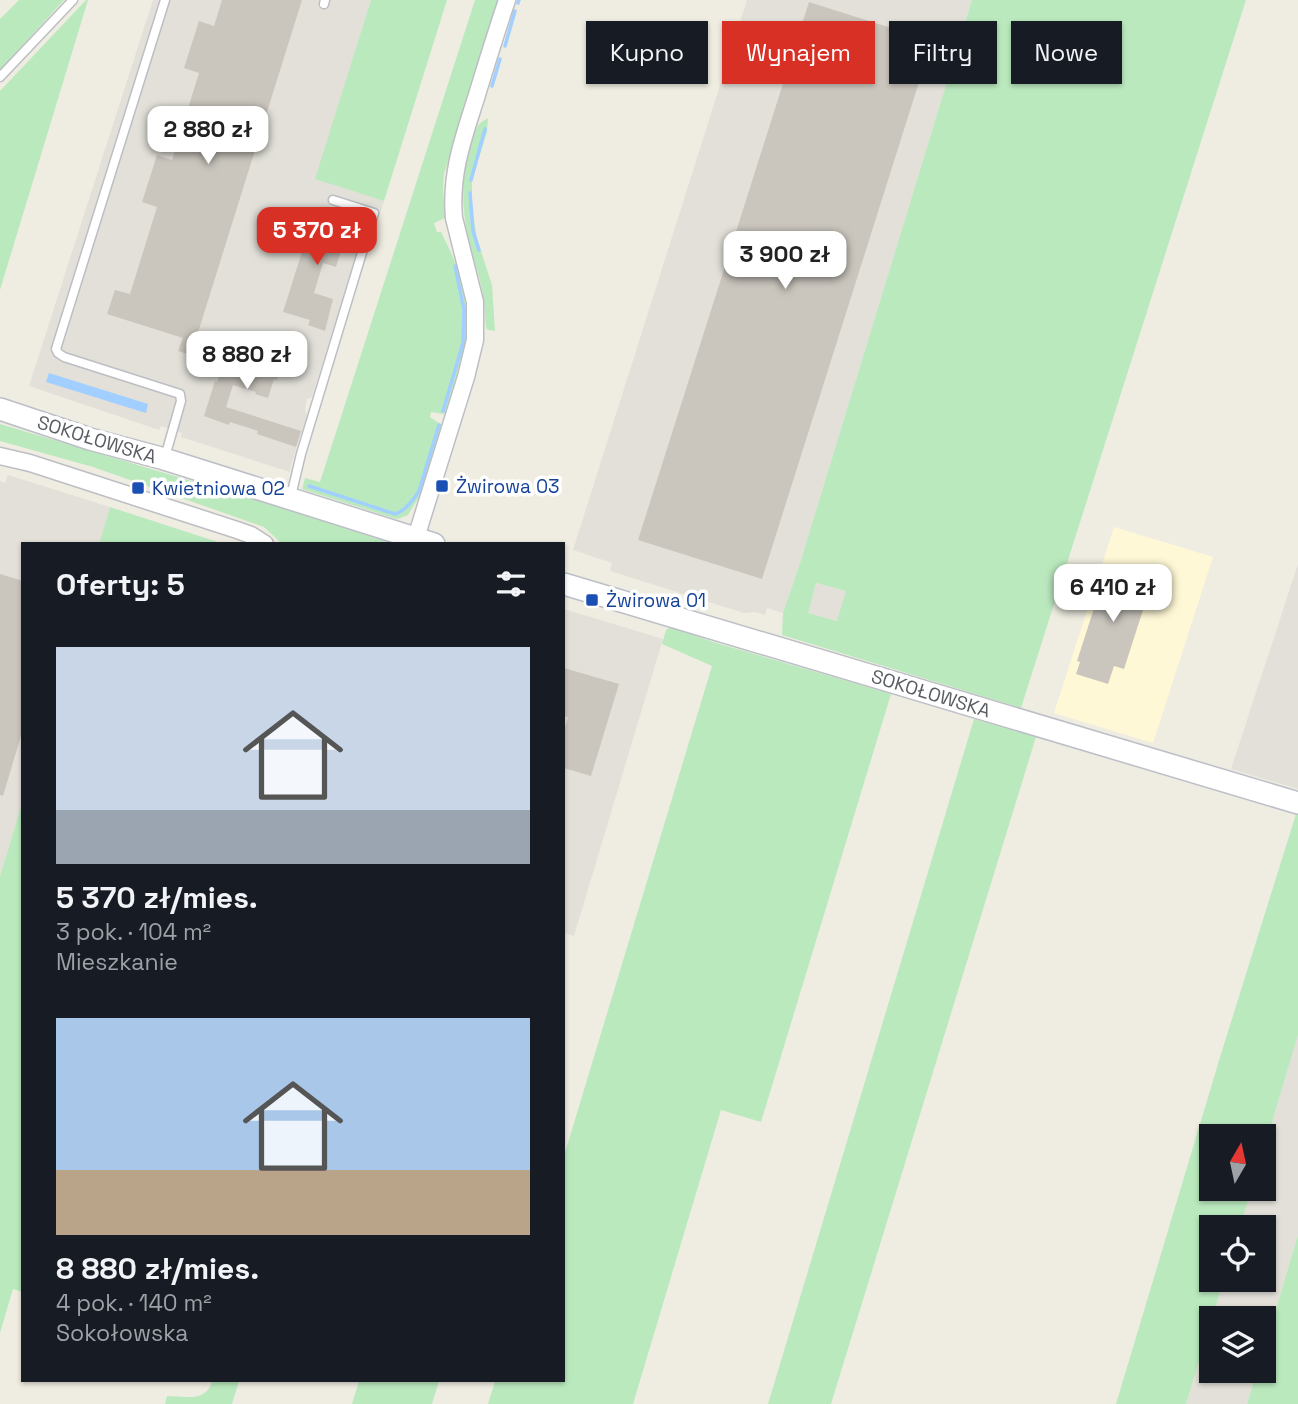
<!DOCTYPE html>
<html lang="pl">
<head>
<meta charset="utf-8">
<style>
	body { margin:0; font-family:"Space Grotesk",sans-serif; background:#242831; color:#f1f3f6; height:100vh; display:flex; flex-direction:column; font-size:26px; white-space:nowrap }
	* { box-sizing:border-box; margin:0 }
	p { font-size:23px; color:#9ea1a6 }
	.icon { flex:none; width:38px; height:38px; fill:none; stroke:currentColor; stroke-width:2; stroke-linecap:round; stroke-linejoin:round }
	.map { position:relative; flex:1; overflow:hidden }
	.drawer { position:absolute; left:21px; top:542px; width:544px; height:840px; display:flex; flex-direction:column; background:#171b24; border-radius:0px; box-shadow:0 2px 5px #0004 }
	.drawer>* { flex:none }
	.guide { position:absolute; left:586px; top:21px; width:606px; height:63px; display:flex; gap:14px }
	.needle { width:46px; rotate:9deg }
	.fabs { position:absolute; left:1199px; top:1124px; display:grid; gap:14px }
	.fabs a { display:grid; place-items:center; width:77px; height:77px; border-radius:0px; background:#171b24; box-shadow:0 2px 5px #0004; font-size:35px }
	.price { position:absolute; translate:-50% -60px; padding:0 16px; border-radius:14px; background:#fff; color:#222; font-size:23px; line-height:46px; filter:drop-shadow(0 2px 4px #0008) }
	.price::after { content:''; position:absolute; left:50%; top:42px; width:21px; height:16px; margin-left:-10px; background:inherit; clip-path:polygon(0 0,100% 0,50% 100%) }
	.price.selected { background:#d93025; color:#fff }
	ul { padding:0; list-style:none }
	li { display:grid; align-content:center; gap:14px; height:371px; padding:0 35px }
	li span { display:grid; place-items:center; height:217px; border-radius:0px; color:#555 }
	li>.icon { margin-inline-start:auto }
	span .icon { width:126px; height:126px; fill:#fffc; stroke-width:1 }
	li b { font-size:30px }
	h2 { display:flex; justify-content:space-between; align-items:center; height:84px; padding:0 35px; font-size:30px }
	.tag { padding:0 24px; border-radius:0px; background:#171b24; box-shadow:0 2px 5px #0004; font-size:24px; line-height:63px }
	.tag.selected { background:#d93025; color:#fff }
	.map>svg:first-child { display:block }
</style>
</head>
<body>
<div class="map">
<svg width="1298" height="1404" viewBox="0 0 1298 1404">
	<rect width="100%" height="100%" fill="#efede1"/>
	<path fill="#fff8d6" d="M1114,527L1213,557L1153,743L1054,713Z"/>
	<path fill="#e2e0d9" d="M153,0H371L316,179L384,201L364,264L354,262L312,397L307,399L305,409L307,415L291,465L290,472L181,437L182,433L161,426L159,430L29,386Z
		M747,0H972L800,563L783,613L767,608L765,615L755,612L744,613L610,571L612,563L573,550Z
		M8,475L110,507L99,544H23V800L0,876V481L5,483Z
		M1298,564V789L1231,769Z
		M816,583L846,591L838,621L807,613Z
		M564,609L663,639L574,936L564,933Z
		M1298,1035V1235L1264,1349V1318H1212L1224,1279H1264V1227H1240L1252,1188H1264V1149Z
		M1211,1322V1370H1257L1247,1404H1186Z"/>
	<path fill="#bbe9be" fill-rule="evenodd" d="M19,0H64L0,70V19Z
		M86,0H88L0,290V91Z
		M371,0H447L384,201L315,179Z
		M475,0H499L444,174L443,188L445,218L434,223L437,232H441C459,266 472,303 466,342C462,365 454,388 447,411L444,414L431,412L430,417L442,425L421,494L408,515L398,519L393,518L302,489L305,478L320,482Z
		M972,0H1246L1021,708L782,635L783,613L800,563ZM816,583L846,591L837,621L808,613Z
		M488,118L487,132L472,180V207L477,239L492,285L495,331L488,330L486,328C485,317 485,307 483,296C481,280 475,265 471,249C462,215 460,183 469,148C473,134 475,124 488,118Z
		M0,424L279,507L394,544H282L264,527L93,467L0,441Z
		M110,507L224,544H99Z
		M672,626L688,629L687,633C699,636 711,642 723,645C779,661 835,677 891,694L761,1122L721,1110L633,1404H488L495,1381H564V1156L712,666L662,644L666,630Z
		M974,719L1036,737L831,1404H768Z
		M23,800V1292L13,1289L0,1333V876Z
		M1296,814L1298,815V1035L1264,1149V1136H1211V1188H1252L1240,1227H1211V1279H1224L1186,1404H1116L1221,1054Z
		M1298,1235V1404H1247L1257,1370H1264V1349Z
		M212,1381H239L232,1404H165L167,1396C186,1396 206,1403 212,1381Z
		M359,1381H439L432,1404H352Z"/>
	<path fill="#a1cfff" d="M49,373L148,404L146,413L46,382Z"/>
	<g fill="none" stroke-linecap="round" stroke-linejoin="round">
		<path stroke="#a1cfff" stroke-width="3.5" d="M518,3L519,0
			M505,46L515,11
			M492,86L500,59
			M471,180L485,129
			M470,193L473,231L479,250
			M443,411L463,343L464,310L455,266
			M309,486L395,514C405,511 414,499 419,491L439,425"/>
	</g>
	<path fill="#cac6be" d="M222,0H302L191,355L178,351L183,338L107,314L115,290L130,294L157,207L142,202L157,155L172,160L199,73L184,68L199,21L214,26Z
		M809,2L932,41L762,579L638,540Z
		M316,207L351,218L336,267L323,263L314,293L333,299L325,331L308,325L310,320L283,312Z
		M234,333L256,341L251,356L281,366L277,380L274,379L268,398L255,394L256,392L233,385L226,407L301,431L296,447L257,434L258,431L230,422L229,425L204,416L215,381L217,382Z
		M1108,565L1153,579L1124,669L1114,666L1108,684L1076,674L1080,662L1077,661Z
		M0,574L23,581V729L3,796L0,795Z
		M564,668L619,684L591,776L564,768V731L568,717L564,716Z"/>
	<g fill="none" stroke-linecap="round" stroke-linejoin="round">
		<g stroke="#bcbec4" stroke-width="11">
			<path id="lane" d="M165,0L56,349L58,353L64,357L180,394L181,401L165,457
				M324,4L325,0
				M0,77L73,0
				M291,496L301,454L374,213L333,200"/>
		</g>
		<g stroke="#bcbec4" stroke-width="19">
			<path id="street" d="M0,456L30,463L237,530L251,535L265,544
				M414,544L466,377L475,340V302L454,218C450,174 463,139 476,98C486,65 496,33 507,0"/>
		</g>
		<g stroke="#bcbfc7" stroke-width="24">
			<path id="secondary" d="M0,409L90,439L161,458L434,544
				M564,584L1298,803"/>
		</g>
		<use href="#lane" stroke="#fff" stroke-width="8"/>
		<use href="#street" stroke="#fff" stroke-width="16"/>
		<use href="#secondary" stroke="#fff" stroke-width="21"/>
	</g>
	<g fill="#1a4fb4" stroke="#fff" stroke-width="2.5">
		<rect x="435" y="479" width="14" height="14" rx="3.5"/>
		<rect x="131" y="481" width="14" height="14" rx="3.5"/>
		<rect x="585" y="593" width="14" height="14" rx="3.5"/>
	</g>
	<g text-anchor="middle" stroke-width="7" stroke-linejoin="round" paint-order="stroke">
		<g font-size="19" fill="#5a5e64" stroke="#fff">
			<text transform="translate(97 439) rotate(17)" y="7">SOKOŁOWSKA</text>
			<text transform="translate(931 693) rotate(17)" y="7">SOKOŁOWSKA</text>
		</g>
		<g font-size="19" fill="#164399" stroke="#fff" text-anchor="start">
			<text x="456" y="493">Żwirowa 03</text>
			<text x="152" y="495">Kwietniowa 02</text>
			<text x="606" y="607">Żwirowa 01</text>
		</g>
	</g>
</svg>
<div class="fabs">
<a><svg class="needle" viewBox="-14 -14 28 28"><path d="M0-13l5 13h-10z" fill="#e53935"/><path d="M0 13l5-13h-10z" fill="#9ea1a6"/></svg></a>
<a><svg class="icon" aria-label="locate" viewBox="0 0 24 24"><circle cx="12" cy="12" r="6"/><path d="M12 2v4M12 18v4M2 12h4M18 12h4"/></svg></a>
<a><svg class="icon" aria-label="layers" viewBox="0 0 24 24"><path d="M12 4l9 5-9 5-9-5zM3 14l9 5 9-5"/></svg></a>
</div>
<b class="price" style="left:208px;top:166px">2 880 zł</b>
<b class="price selected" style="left:317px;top:267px">5 370 zł</b>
<b class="price" style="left:785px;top:291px">3 900 zł</b>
<b class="price" style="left:247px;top:391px">8 880 zł</b>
<b class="price" style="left:1113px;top:624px">6 410 zł</b>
<div class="guide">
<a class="tag">Kupno</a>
<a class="tag selected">Wynajem</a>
<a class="tag">Filtry</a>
<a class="tag">Nowe</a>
</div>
<section class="drawer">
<h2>Oferty: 5<svg class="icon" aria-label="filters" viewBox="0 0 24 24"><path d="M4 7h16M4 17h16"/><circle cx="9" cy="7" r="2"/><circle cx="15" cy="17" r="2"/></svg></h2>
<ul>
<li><span style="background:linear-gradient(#c9d6e8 75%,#9aa5b1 0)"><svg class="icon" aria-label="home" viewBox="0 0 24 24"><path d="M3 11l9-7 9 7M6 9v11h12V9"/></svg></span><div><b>5 370 zł/mies.</b><p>3 pok. · 104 m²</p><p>Mieszkanie</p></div></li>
<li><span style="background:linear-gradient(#a9c7e8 70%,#b9a48a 0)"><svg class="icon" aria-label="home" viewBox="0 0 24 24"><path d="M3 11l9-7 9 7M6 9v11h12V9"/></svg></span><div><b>8 880 zł/mies.</b><p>4 pok. · 140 m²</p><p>Sokołowska</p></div></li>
</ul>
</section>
</div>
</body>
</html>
